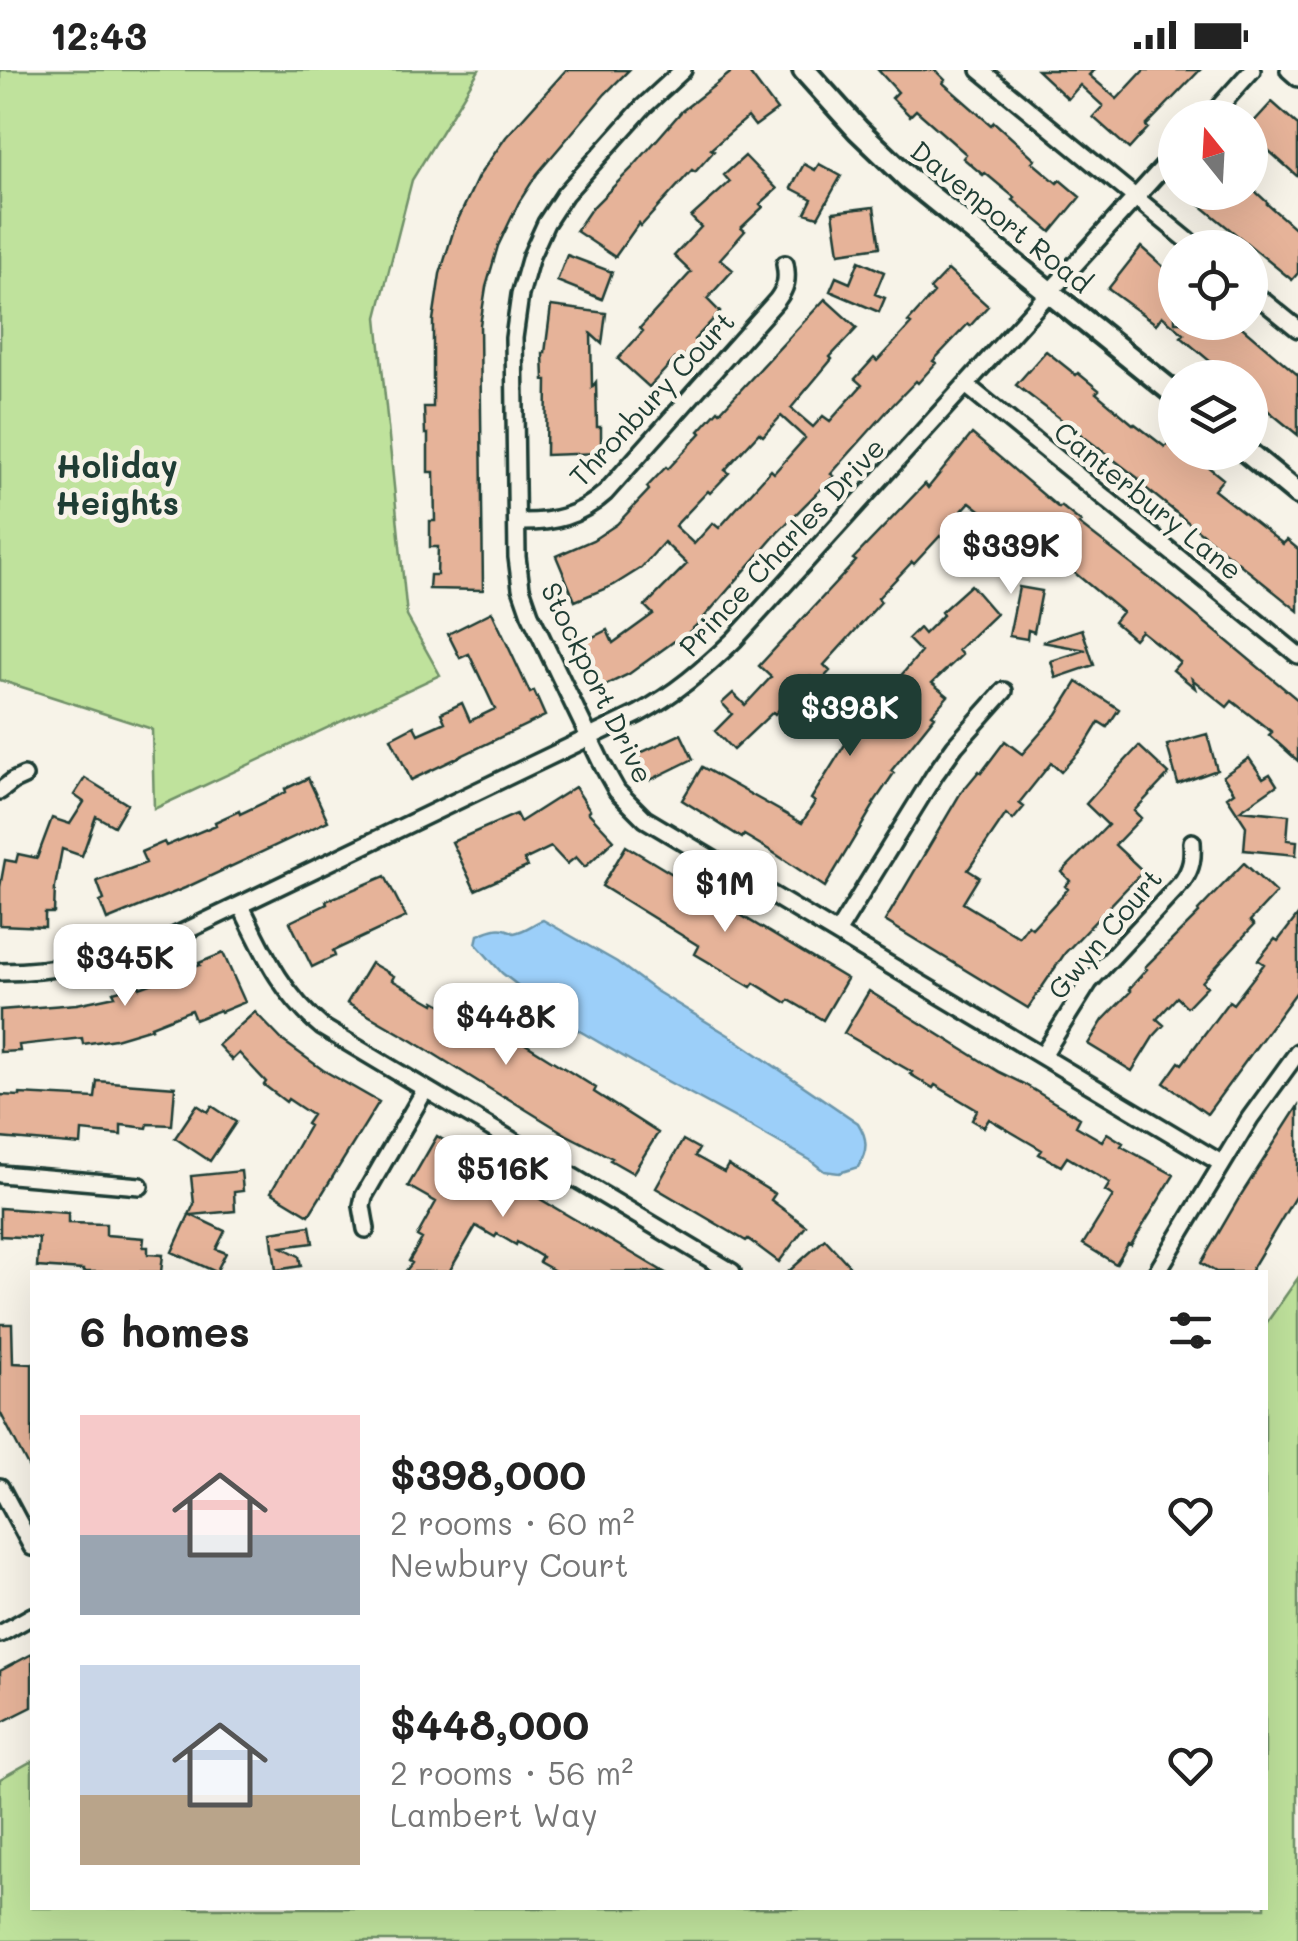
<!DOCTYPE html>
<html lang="en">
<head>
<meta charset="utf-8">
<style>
	body { margin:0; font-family:Mali,sans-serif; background:#f2f2f2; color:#222; height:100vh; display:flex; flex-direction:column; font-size:38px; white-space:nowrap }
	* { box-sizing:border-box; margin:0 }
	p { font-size:32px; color:#767676 }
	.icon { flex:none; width:55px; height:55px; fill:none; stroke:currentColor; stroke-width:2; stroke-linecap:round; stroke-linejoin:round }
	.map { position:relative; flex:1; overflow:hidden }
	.details { position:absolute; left:30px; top:1200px; width:1238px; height:640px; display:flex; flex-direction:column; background:#fff; border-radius:0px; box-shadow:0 10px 40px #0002 }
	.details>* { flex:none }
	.needle { width:65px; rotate:342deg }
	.controls { position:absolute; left:1158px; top:30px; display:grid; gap:20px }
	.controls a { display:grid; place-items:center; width:110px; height:110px; border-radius:50%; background:#fff; box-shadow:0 10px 40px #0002; font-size:50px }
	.price { position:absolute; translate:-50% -85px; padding:0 22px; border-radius:20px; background:#fff; color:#222; font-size:32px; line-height:65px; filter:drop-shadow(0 2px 5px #0008) }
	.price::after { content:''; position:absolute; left:50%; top:60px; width:30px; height:22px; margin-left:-15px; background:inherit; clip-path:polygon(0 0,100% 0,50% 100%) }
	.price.active { background:#1f3d34; color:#fff }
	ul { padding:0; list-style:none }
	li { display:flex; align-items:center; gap:30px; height:250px; padding:0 50px }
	li span { display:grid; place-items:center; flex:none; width:280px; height:200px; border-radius:0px; color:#555 }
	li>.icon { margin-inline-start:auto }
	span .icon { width:120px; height:120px; fill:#fffc; stroke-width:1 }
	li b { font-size:42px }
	h2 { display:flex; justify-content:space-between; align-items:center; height:120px; padding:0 50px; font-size:42px }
	.status { display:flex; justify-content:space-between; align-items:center; height:70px; padding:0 50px; background:#fff; direction:ltr }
	.status svg { height:28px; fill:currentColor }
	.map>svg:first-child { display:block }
</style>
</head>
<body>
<div class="status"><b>12:43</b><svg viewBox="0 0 49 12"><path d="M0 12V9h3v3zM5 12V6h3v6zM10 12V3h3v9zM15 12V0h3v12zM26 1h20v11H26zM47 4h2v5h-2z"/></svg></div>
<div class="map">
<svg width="1298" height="1871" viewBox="0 0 1298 1871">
	<rect width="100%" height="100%" fill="#f7f3e8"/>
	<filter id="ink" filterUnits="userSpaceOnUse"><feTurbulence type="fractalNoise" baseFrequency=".01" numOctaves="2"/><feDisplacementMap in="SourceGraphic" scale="20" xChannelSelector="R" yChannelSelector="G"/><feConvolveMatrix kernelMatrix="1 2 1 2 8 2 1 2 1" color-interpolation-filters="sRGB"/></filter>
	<g filter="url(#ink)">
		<path fill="#bfe29c" stroke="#6f9068" stroke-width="2.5" d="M0,0H479L412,110L377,247L407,546L440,605L154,739L152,659L0,610Z
			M1298,1208V1871H0V1709L32,1691V1838H1265V1255Z"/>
		<path fill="#9ccff9" stroke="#6a95aa" stroke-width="2.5" d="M543,850L617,892L656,921L730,966L858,1053C868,1069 868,1080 858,1097L839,1103L824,1101L810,1090L752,1057L643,998L566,953L502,903L476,874L478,865C492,859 501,855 514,863C526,861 532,854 543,850Z"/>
		<path fill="#e6b399" stroke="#1f3d34" stroke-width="2.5" fill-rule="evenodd" d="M566,0H629L605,24L537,104L519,132L498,176L486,217L480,255L483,520L429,519L430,505H437L438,477H430V451H435L434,402H428V364H425L424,337H433V250L440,204L455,156L478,107L506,67Z
			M734,0H747L777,40L755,56L748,47L711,79L714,81L695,102L692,100L641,156L639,153L615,187L576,161L591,139L633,97L682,41Z
			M878,0H935L945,10L943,13L991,55L994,52L1035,89L1032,92L1057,113L1060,110L1080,127L1051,162L1013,130L1015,128L985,103L983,105L963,88L966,84L916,40L910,46L892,28L898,22Z
			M1037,0H1094L1089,5L1117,29L1144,0H1200L1146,56L1148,58L1129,79L1093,47L1103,36L1080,15L1068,29Z
			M1272,32L1298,55V107L1268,80L1262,85L1250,74V56Z
			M745,86L777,119L760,134L763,137L741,158L745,161L720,189L733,200L707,229L720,242L694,270L697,273L678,293L675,289L649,317L618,289L643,261L640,258L691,202L674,186L701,157L691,147L730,112L724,105Z
			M804,94L815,100L819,94L841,106L818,147L805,143L812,129L791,118Z
			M1184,122H1256L1268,133L1267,134L1298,161V203L1292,210Z
			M874,137L880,177L839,183L833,142Z
			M1141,177L1175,207V252H1236L1298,305V365L1260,334L1258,336L1250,329V308H1220L1207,296L1211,292L1181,267L1184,264L1162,246L1156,254L1108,219Z
			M567,185L612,202L602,229L557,211Z
			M859,191L884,202L875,224L885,228L879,242L830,221L836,207L850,213Z
			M948,200L988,236L970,256L968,254L933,291L936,293L918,313L916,311L889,339L831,404L834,406L779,461L700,552L678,572L676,570L629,604L602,617L581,573L607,560L613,573L653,544L645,536L687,494L664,472L641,498L614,515L575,531L556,486L593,470L617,454L649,420L647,417L666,397L668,399L701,363L699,361L718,340L720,342L825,229L857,258L830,287L832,289L791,338L813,357L823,346L830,351L862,315L855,309L874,288L877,291L911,254L908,252L934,223L930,219ZM781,346L805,368L774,403L771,400L719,458L713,453L694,474L675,456L708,421L710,423L729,403L725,400L759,363L763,366Z
			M551,236L606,243L602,274L591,264L592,317L596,312L597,357H601V383L546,385L547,310H544L543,283H545Z
			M1046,281L1076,305L1078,303L1099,320L1096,323L1134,355L1135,354L1165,377L1175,366V382H1190L1223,409L1214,420L1283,474L1287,470L1298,479V541L1137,411L1139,409L1016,315Z
			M972,364L1059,438L1061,436L1081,452L1079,454L1179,531L1298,630V691L1269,665L1272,662L1232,631L1227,637L1192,609L1195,618L1173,600L1180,592L1141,561L1134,569L1114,552L1122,542L1053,485L1051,489L1021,465L1018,469L990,445L989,447L970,432L950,454L957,462L947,472L940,466L914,494L912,492L878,528L881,532L824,595L830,601L818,614L810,606L775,644L773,642L733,680L715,661L732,644L722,633L733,623L745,635L771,607L759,596L856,491L853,489L925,414L928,418Z
			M971,515L996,544L958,580L962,585L932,613L948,626L932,644L935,646L891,701L894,703L873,734L874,735L825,817L771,781L744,765L742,768L682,730L702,697L802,753L815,732L811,729L859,652L871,636L883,645L907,616L898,609L921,582L908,569L919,558L924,564L943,545L941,542Z
			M1019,517L1042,521L1034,562L1028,560L1027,569L1009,566Z
			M492,542L530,623L534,621L545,646L411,710L391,668L414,656L418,664L445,652L441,643L462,633L470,651L495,639L469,584L460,588L448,564Z
			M1082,559L1094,595L1056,608L1051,591L1086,580L1042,572Z
			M1077,612L1119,639L1107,657L1099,652L1085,675L1061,702L1051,693L1019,733L1024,737L1013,750L1006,744L968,800L979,807L963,833L1019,867L1028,855L1032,858L1068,819L1065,816L1070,811L1062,802L1108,755L1086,734L1111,706L1139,676L1169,704L1134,741L1141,748L1115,775L1143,801L1065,883L1028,938L885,851L960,724L979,701L981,703L1005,671L1022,684L1057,644Z
			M681,664L693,689L650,710L638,684Z
			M1207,664L1217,700L1178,714L1167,675Z
			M1249,688L1263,708L1270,704L1277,715L1241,740L1289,745L1287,770L1297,771L1296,785L1244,780L1246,756L1227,727L1234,722L1223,706Z
			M85,708L127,734L114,756L96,746L82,786L62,779L55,817L54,843H45V857L0,855V817L5,790L16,792L18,784L37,788L52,748L70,754L84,732L74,725Z
			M308,708L328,751L185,818L107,850L100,832L104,830L97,811L146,793L141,782L164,772L166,776L216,755L215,752L239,741L240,744L286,722L285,719Z
			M575,717L590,740L588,742L614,770L585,797L576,787L567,794L551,777L524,790L527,797L475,820L452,772L516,744L520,752Z
			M626,776L847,909L823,950L789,930L787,933L754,913L751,917L695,884L699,876L602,816Z
			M1244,793L1276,823L1250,851L1254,855L1202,912L1207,916L1187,937L1177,927L1157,949L1164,955L1153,967L1132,1001L1088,974L1103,950L1131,921L1129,919L1147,899L1145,897L1199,843L1198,841Z
			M385,806L406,847L333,881L335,886L312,897L290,852L327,834L326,831Z
			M1298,845V920L1207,1044L1164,1013L1179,992L1182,994L1229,931L1233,934L1264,894L1258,890L1275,869L1278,871Z
			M223,883L245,932L221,942L220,940L195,950L191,940L151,956L152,958L115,969L83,974L82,968L19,975L20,981L0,982V940L77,934L115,926L113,922L139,915L140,918L167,908L200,895L199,893Z
			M371,893L394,906L392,910L434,934L435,931L467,949L471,943L509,964L596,1018L594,1022L658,1063L633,1103L610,1090L612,1088L567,1065L504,1026L503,1027L413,971L347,933Z
			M869,921L999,1002L1024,1014L1080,1048L1076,1056L1102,1071L1107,1063L1123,1073L1121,1076L1174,1105L1131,1175L1128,1174L1116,1194L1083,1174L1113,1126L1105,1121L1110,1113L1067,1087L1061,1096L1039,1084L1042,1080L989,1049L984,1057L972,1050L977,1040L935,1015L933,1018L910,1004L912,1002L844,963Z
			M255,942L283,971L323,1000L379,1032L309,1145L271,1122L309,1056L306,1054L312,1045L288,1029L286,1032L264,1015L266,1012L239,983L232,990L218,975Z
			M97,1011L175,1017L172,1055L148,1054L147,1058L121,1055V1065L82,1061L81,1075L0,1068V1025L20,1026V1024L95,1028Z
			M197,1035L208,1042L212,1036L236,1052L210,1091L175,1068Z
			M1298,1036V1122L1250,1202H1216L1201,1193L1239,1128Z
			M437,1066L501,1106L664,1202H557L539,1192L542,1187L517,1172L516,1175L497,1164L495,1167L476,1156L449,1202H405L412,1193L409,1191L422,1169L417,1166L436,1132L408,1116Z
			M683,1070L699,1079L695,1086L724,1102L728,1095L775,1124L771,1130L806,1156L779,1192L748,1169L746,1171L656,1118Z
			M241,1101L243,1121L234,1122L235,1141L191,1145L225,1161L216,1179L226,1183L216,1202L172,1182L194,1134L191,1106Z
			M0,1138L68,1143V1153L106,1154V1165L144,1168L143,1177H148V1184L163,1185L161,1202H83V1200L37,1197L39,1168L0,1166Z
			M310,1156L313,1173L282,1177L299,1186L301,1196L276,1200L271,1162Z
			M825,1169L855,1202H788Z
			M0,1254H12L13,1293L32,1294V1404L0,1342Z
			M32,1584V1637L0,1653V1601Z"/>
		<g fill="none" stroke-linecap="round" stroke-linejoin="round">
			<g stroke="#1f3d34" stroke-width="22">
				<path id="minor" d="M683,0L643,37L565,124L546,153L531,186L520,225L514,268L517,487L521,518L530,544L603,696L617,721L645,749L1221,1093
					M980,0L1197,178
					M1289,0L1298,8
					M1209,48L1252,0
					M1250,220L1298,259
					M966,315L1298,585
					M517,452C553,453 578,447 605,423L777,230C786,218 788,209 785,194
					M0,721L13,711L24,706
					M241,836C264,883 281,923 322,957L732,1202
					M837,863L935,704L955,676L1004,621
					M0,902C59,902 116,889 171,868L638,644C675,624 704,599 734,570L1175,84
					M1043,985L1089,912L1183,811C1192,797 1193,788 1192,772
					M0,1104L140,1116
					M366,1159L362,1136L364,1126L425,1020
					M1157,1202L1250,1048L1298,982
					M0,1417L32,1477
					M0,1564L32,1546"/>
			</g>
			<g stroke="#1f3d34" stroke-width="28">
				<path id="tertiary" d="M804,0L858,60L908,108L1175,324
					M1247,382L1298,424"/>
			</g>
			<use href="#minor" stroke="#f7f3e8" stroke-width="15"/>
			<use href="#tertiary" stroke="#f7f3e8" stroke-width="20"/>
		</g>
	</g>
	<g text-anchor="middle" stroke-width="9" stroke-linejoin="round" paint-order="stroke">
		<g font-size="28" fill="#1f3d34" stroke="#f7f3e8">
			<text transform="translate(1001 147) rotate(39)" y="10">Davenport Road</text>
			<text transform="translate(652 329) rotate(-47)" y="10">Thronbury Court</text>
			<text transform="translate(1148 431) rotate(39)" y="10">Canterbury Lane</text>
			<text transform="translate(782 477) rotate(-47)" y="10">Prince Charles Drive</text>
			<text transform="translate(597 613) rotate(64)" y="10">Stockport Drive</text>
			<text transform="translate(1105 864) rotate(-50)" y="10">Gwyn Court</text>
		</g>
		<g font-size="32" font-weight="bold" fill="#1f3d34" stroke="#f7f3e8">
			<text x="117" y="408">Holiday<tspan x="117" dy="37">Heights</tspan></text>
		</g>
	</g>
</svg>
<div class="controls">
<a><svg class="needle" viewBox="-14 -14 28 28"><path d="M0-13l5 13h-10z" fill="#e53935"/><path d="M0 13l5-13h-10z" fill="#767676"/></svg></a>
<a><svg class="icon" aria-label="locate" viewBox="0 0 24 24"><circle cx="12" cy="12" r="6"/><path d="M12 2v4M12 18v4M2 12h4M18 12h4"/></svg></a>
<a><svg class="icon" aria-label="layers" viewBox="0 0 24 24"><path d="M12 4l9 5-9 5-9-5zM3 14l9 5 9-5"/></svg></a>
</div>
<b class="price" style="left:1011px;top:527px">$339K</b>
<b class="price active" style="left:850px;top:689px">$398K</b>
<b class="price" style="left:725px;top:865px">$1M</b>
<b class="price" style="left:125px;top:939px">$345K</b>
<b class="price" style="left:506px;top:998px">$448K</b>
<b class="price" style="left:503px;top:1150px">$516K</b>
<section class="details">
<h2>6 homes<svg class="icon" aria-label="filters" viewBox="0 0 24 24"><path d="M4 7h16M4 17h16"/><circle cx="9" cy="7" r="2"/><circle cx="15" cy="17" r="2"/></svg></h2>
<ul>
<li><span style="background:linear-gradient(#f6c9c9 60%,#9aa5b1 0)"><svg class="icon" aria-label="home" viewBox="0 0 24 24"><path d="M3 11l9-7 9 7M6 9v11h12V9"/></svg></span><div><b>$398,000</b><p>2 rooms · 60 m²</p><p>Newbury Court</p></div><svg class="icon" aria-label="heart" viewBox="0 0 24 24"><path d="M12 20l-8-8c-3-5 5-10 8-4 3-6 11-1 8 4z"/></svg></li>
<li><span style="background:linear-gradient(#c9d6e8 65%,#b9a48a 0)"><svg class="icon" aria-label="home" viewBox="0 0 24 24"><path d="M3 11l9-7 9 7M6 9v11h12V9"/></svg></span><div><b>$448,000</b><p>2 rooms · 56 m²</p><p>Lambert Way</p></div><svg class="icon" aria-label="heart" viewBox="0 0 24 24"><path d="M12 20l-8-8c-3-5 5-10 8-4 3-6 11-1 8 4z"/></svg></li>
</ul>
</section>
</div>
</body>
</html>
